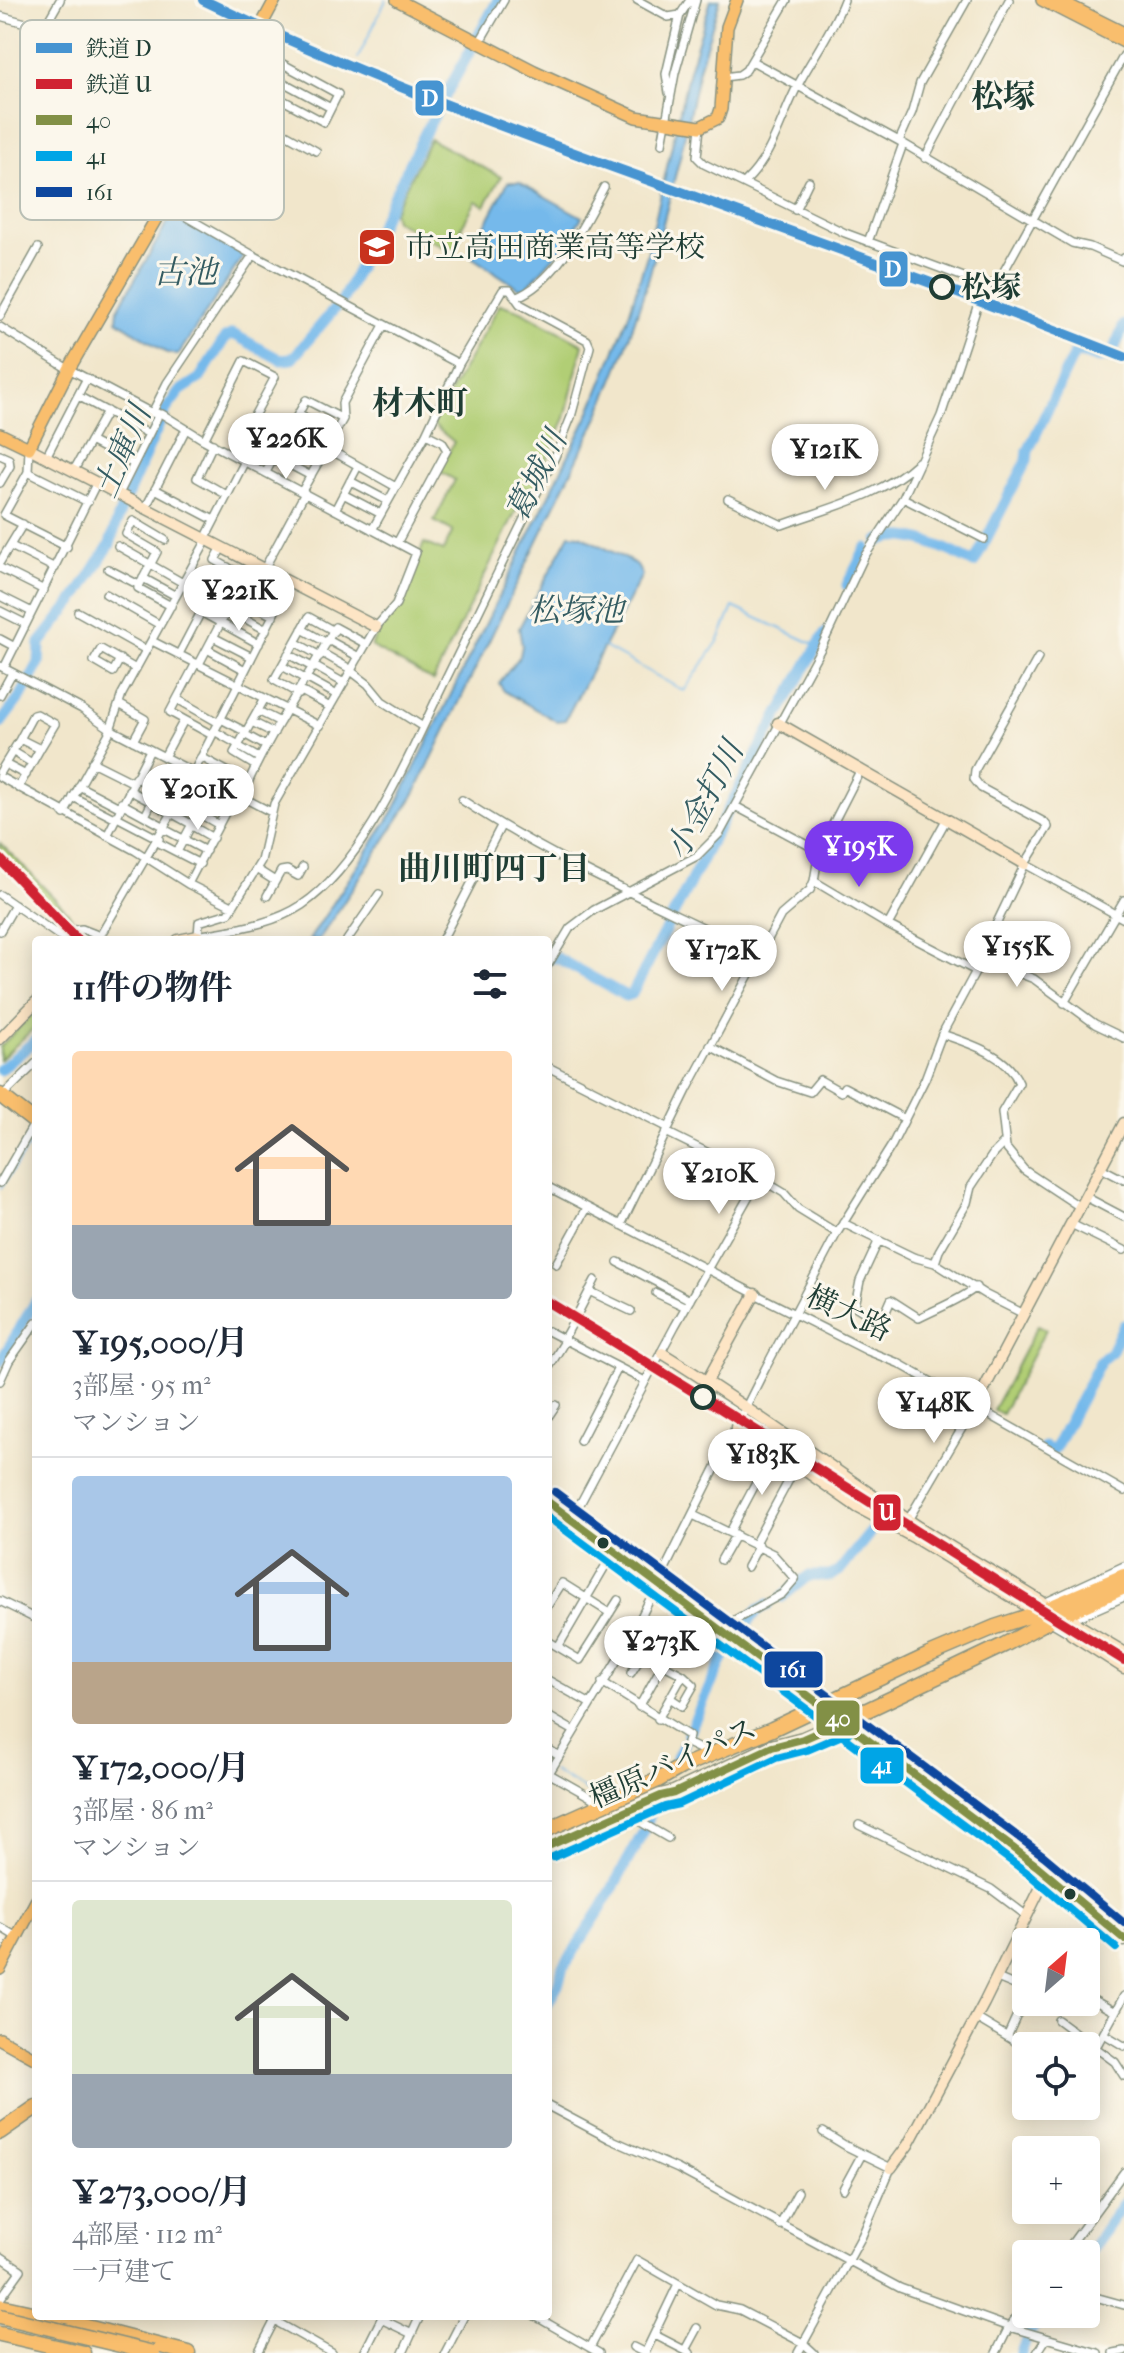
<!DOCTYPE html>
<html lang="ja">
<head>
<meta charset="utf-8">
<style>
	body { margin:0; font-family:"IM FELL French Canon","Noto Serif JP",serif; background:#f2f2f3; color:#1f2937; height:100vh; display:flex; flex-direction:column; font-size:30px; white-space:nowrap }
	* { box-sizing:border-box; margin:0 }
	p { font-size:26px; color:#747a83 }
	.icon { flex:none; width:44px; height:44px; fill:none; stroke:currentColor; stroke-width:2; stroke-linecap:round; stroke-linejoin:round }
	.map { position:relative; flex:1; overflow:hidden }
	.sheet { position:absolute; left:32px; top:936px; width:520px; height:1384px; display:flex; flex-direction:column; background:#fff; border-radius:8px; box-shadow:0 4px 20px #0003 }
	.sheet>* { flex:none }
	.needle { width:52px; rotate:28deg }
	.tools { position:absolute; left:1012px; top:1928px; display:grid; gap:16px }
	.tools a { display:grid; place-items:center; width:88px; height:88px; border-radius:8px; background:#fff; box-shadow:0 4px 20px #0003; font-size:40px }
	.price { position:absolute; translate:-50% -68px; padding:0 18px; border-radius:28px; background:#fff; color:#222; font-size:26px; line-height:52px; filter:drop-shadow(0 2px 4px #0008) }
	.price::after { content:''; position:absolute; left:50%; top:48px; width:24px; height:18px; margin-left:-12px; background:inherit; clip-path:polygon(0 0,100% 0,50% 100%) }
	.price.current { background:#7c3aed; color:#fff }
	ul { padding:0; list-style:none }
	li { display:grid; align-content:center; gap:16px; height:424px; padding:0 40px }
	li+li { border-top:2px solid #e0e1e3 }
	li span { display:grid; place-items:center; height:248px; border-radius:8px; color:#555 }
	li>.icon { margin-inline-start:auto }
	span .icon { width:144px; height:144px; fill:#fffc; stroke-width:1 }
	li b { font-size:34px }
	h2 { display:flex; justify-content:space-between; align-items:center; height:96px; padding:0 40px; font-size:34px }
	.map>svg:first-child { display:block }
</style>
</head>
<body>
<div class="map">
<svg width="1124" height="2353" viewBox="0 0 1124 2353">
	<rect width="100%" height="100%" fill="#fbf7ec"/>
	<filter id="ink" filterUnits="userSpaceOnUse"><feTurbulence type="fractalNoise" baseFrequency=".0125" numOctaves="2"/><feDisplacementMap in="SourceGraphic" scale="16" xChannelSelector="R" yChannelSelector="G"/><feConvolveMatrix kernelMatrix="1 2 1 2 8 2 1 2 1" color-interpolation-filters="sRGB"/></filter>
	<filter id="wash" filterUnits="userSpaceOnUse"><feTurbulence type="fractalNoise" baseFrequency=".006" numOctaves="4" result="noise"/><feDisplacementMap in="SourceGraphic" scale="32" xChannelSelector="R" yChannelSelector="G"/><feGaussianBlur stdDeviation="1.8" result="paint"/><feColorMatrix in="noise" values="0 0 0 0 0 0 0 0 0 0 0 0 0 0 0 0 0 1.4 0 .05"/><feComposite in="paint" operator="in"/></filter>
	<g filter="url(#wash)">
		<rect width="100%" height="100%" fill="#f1e6cb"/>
		<path fill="#b1ce75" stroke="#688654" stroke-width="2" d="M430,139L501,177L485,206L476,201L461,228L464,231L454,250L445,245L443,247L395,220L393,212Z
			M500,304L521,311L583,344L565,418L533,490L527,488L433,681L371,646L378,632L398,608L424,543L443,551L453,531L434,521L455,480L439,471L454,442L432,424Z
			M0,843L67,911L75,923L69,927L0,855Z
			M36,1010V1026L0,1060V1047Z
			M1038,1325L1046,1329L1002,1414L993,1410Z"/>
		<path fill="#75b9eb" stroke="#4a7b90" stroke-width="2" d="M711,0H720L699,69L680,157L650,274L625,350L598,417L413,797L324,932L318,940H309L393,812L589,414L628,317L647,255L689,70Z
			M508,182H519L582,217L561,249L526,288H519L473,258L470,254Z
			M172,215L244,255L178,355L167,353L117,320L118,309Z
			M570,534L580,535L636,564L642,575L565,720L556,721L504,691L499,683L520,656L522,646L519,628Z"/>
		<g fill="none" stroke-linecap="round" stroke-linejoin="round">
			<path stroke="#75b9eb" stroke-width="2" d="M358,58L386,0
				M603,646L684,691L719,640L733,607L818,646
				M1,1188L35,1136
				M553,1771L589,1792"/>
			<path stroke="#75b9eb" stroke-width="11" d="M879,541C906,527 949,550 974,563L1027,460L1028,451L1074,354C1088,351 1092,362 1111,356L1124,325
				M847,585L866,548
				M0,724L21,696L39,663L40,643L78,595L110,544L120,512L165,411L180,391L200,378L225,338L233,334L281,360L292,359L343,299L427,129L498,0
				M548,958H557L626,996L632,994L768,733L825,633
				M0,1070L36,1040
				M0,1362L36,1301
				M1044,1447L1052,1451L1056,1446L1101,1360L1111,1352L1124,1325
				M782,1597L808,1576H830L839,1571L879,1522
				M737,1635L758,1610L767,1605
				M688,1734L729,1646
				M676,1760L684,1744
				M548,2003L558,1985L562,1970L602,1907L644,1831L651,1811
				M1086,2257L1124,2202
				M1021,2353L1027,2337L1043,2314"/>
		</g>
	</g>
	<g filter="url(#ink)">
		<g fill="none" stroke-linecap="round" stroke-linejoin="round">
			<g stroke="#889280" stroke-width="10">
				<path id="street" d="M637,0L668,17L680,15
					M0,16L44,28L210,122
					M44,28L60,0
					M479,43L504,0
					M752,61L899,141L1072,243L1090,247L1122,261L1124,258
					M251,65L331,108
					M236,75L324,122L338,94L250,46
					M724,77L739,75L746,70L787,0
					M669,93L666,74L680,15L690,0
					M225,95L248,108L257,118L316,151
					M700,127L697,157L704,164L845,233L988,286
					M899,141L912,112L920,83L967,0
					M662,144L675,73L696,0
					M925,158L1009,0
					M745,182C773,156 781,116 799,83C814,55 833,30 844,0
					M795,210L809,181
					M868,242L903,144
					M515,298C558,281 583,225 604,187
					M0,316L38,248
					M0,327L65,367L152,413L162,414L204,440L416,553L396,604L376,627L274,804L261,861L229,913L199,922L198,936C234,929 272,925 302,905C367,861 411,750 445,681C482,606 517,531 555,457L571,417L590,347L587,340L520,304L510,290H503L459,364L253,255L97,166
					M78,396L149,434
					M152,413L167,383L253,255
					M298,414L334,435
					M291,428L396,487
					M204,440L244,361L275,377L233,455
					M90,441L134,464
					M283,443L319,462
					M213,444L197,478L227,495
					M29,448L28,472L4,515L67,547
					M0,455L9,459L10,466L0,483
					M46,457L87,378
					M275,457L311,476
					M74,470L107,411
					M28,472L88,502
					M266,472L306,400L343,419
					M350,481L388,501
					M155,489L214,520
					M302,491L343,419L342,403L384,325
					M119,494L157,418V413
					M343,494L381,514
					M903,498L984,539
					M728,499L782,525C828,508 882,496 918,462
					M146,507L186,429
					M335,510L358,466
					M372,530L426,434
					M165,540L133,521L126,534L157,552L138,588L171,606
					M397,543L447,450L442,442L426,434L459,364
					M11,546L55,568
					M118,546L183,583
					M0,562L23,524
					M0,568L44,590
					M108,569L139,585
					M264,569L305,493
					M143,578L176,596
					M242,583L279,604
					M106,594L160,625
					M0,596L32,612
					M235,596L273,616
					M228,609L266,630
					M0,611L26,624
					M78,612L146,650
					M201,612L204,610L228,567
					M302,629L327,643
					M213,637L252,657
					M0,639L15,647
					M328,640L359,657
					M152,641L320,726
					M295,642L320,656
					M207,649L245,670
					M322,653L352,670
					M179,654L201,612L259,644
					M288,654L314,668
					M120,659L113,672L94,661L101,649L136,669
					M196,663L170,712L212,735
					M199,664L245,577L215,560L222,547
					M0,666L82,709L114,731L271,812
					M282,666L307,680
					M314,666L344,683
					M4,668L97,482
					M351,671L368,684L382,701L423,727
					M308,679L337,695
					M301,691L330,707
					M299,694L274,680L309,617L334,631
					M0,695L12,673
					M177,699L219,723
					M119,704L145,719L133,741
					M258,711L280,722
					M221,719L246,732
					M252,722L274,733
					M214,731L239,745
					M244,734L266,746
					M20,739L33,715L37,714L55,724L40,749
					M238,746L259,758
					M12,751L32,763
					M164,757L184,720
					M201,757L247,782
					M92,762L132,782
					M5,764L26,775
					M254,765L234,753L265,698
					M0,772L20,739L40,749L18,788
					M0,777L136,851L188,884L232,906
					M135,777L179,801
					M79,786L119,807
					M129,790L193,825
					M73,797L114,818
					M242,797C266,737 305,684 335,627L366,644
					M462,800C556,862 659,905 760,955
					M121,803L165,827
					M735,806L819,851
					M64,814L109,733L122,694L204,545L208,533L245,461
					M115,816L159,839
					M145,816L158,790
					M192,826L213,838
					M164,829L206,851
					M107,836L150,750
					M157,842L200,864
					M177,852L198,813L219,825
					M1025,864L1124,919
					M256,869L275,881
					M814,881L888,925L976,971
					M188,884L235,794
					M0,895L65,940
					M267,896L281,871L287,870L298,876L303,867
					M888,925L946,820
					M73,930L82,929L100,936L179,801L289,584
					M0,931L15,905
					M347,940L379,894
					M442,940L501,826
					M980,958L1034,979L1095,1024L1124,1038
					M548,965L570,928L594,910L697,856L720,833L821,648L864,557L903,498L941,416L978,304L988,286L998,280L1004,271L1124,55
					M1064,1003L1124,900
					M942,1034C970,1044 1007,1054 1019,1083L1002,1112L1006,1148L1024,1170L1080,1207
					M710,1046L776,1081L810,1092L820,1080L841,1092L844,1087L905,1119
					M548,1067L669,1128
					M0,1098L36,1063
					M668,1133L759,1178L784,1193L798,1209L837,1233
					M1101,1168L1124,1180
					M0,1183L35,1122
					M548,1187L755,1294L868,1351L898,1363L1124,1491
					M1086,1197L1124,1217
					M843,1223L913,1257L935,1263L986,1295L1024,1314
					M1071,1224L1124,1250
					M621,1225L687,1090L781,915L810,890L814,881L819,851L861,769
					M878,1242L860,1281L855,1306L881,1323L891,1300L919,1318C936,1309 963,1299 976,1287
					M618,1262L690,1300
					M935,1263L939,1251L967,1203L971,1187L993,1154L1005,1142
					M556,1264L587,1208
					M589,1291L631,1311
					M656,1293L686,1307
					M577,1315L595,1280
					M548,1331L645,1381
					M563,1340L573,1322
					M548,1369L565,1341
					M0,1381L9,1361L36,1323
					M548,1417L556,1405
					M580,1441L618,1368
					M693,1515L773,1554L795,1579L782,1594L733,1621L724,1633
					M572,1519L675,1326L759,1178
					M908,1520L975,1406
					M730,1532L774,1449
					M755,1543L797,1465
					M721,1560L736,1534
					M747,1567L759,1545
					M0,1601L36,1619
					M548,1605L562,1583L610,1613
					M1047,1607L1044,1603L1124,1566
					M1072,1616L1083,1615L1124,1597
					M1049,1621L1071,1634
					M548,1641L580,1660L618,1600
					M558,1647L614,1551
					M643,1654L683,1675L658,1719
					M631,1673L643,1654L633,1632
					M548,1680L589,1703
					M602,1682L689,1736L687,1743L708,1753
					M670,1698L682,1706L694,1685L683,1675
					M639,1707L663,1664
					M548,1716L574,1731
					M548,1749L559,1756
					M548,1773L603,1804
					M548,1775L630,1639L765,1369L837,1233L892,1145L925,1079L942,1034L976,971L980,958L1025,864L1048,827L1044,822L981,788L974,779L975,770L1038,658
					M625,1813L668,1838
					M859,1825L991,1889L1027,1916
					M0,1927L17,1937
					M997,1978L1026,1990
					M1086,1996L1115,2012
					M1053,2002L1054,2003
					M976,2018L1026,2048
					M1058,2020L1115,2062L1124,2076
					M1104,2034L1124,2046
					M1008,2035L1026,1995
					M1061,2046L1072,2030
					M1096,2047L1124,1996
					M548,2106L610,2139L678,2169L900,2288L1009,2327L1098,2353
					M843,2189L862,2154
					M780,2225L798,2192
					M1064,2254L1124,2172
					M0,2256L21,2270L0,2299
					M1088,2295L1124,2305
					M535,2316L599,2353
					M275,2321L332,2353
					M655,2335L690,2353
					M633,2347L645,2353L678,2284
					M590,2348L637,2260L716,2305L740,2310L803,2343L814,2353
					M685,2350L697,2328
					M258,2353L277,2316
					M364,2353L381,2319L412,2334
					M403,2353L420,2316
					M445,2353L464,2316
					M798,2353L862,2236L891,2168L846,2146L823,2132
					M996,2353L1009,2327L1026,2304
					M1037,2353L1046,2339
					M1113,2353L1124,2351"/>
			</g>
			<g stroke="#889280" stroke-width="13">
				<path id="secondary" d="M29,448L376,627
					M778,723L1025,864
					M178,940L198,936
					M0,1039L36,1002
					M662,1353C745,1404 823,1462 904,1517C949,1548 998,1574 1044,1603
					M707,1381L755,1294
					M975,1406L1124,1123
					M736,1427L774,1449L857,1507L913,1537L1040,1614
					M1070,1611L1077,1624L1124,1652
					M1071,1634L1124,1668
					M891,2168L908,2145L984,2003L1047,1875"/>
			</g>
			<g stroke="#889280" stroke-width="14">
				<path id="primary" d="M397,0L534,71L636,117L700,127L718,118L721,109L727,27L737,0
					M1042,0L1124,42
					M1062,2L1124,33
					M0,434L29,448L69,369L164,205L275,0
					M0,1969L36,1901
					M0,2039L36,2059"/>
			</g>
			<g stroke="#889280" stroke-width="17">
				<path id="highway" d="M0,1095L36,1123
					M548,1502L1037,1866L1124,1939
					M548,1829L658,1780L681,1767L772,1729L929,1655L995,1627L1038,1613L1124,1576
					M548,1846L661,1796L674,1793L772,1747L803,1739L844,1721L1004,1645L1048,1621L1124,1587
					M0,2132L36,2107
					M0,2306L36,2314
					M44,2316L188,2353
					M0,2334L83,2353"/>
			</g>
			<use href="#street" stroke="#fff" stroke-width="7"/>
			<use href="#secondary" stroke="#fde5c5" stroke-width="10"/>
			<use href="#primary" stroke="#f9be6d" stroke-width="11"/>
			<use href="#highway" stroke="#f9be6d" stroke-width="14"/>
			<g stroke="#889280" stroke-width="17" stroke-linecap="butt">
				<path id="highway-bridge" d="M0,2316L153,2353"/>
			</g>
			<use href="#highway-bridge" stroke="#f9be6d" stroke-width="14"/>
			<g stroke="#fbf7ec" stroke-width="14">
				<path id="bus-1" d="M548,1502L1037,1866L1124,1939
					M548,1846L661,1796L674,1793L772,1747L803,1739L844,1721"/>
			</g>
			<g stroke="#fbf7ec" stroke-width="14">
				<path id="bus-2" d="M548,1517L1030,1875L1116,1948
					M553,1857L665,1807L679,1804L776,1758L807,1750L849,1732"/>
			</g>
			<g stroke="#fbf7ec" stroke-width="14">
				<path id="bus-3" d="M555,1492L1044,1856L1124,1923"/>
			</g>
			<use href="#bus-1" stroke="#829046" stroke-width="8"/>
			<use href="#bus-2" stroke="#00a5e6" stroke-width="8"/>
			<use href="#bus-3" stroke="#0e479e" stroke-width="8"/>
			<g stroke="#fbf7ec" stroke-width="16">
				<path id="rail-1" d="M203,0C334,64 471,115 607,165C780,228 953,289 1124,357"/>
			</g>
			<g stroke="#fbf7ec" stroke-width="16">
				<path id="rail-2" d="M0,859L77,940
					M548,1302C741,1419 931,1542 1124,1660"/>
			</g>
			<use href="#rail-1" stroke="#4694d1" stroke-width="10"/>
			<use href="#rail-2" stroke="#d02332" stroke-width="10"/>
		</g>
	</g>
	<defs>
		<g id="school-square" transform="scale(2)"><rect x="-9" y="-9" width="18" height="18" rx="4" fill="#c8321e" stroke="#fbf7ec"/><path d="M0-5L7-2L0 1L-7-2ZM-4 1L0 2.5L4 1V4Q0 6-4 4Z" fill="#fff"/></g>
	</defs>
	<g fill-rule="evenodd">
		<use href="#school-square" x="377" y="247"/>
	</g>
	<g fill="#fbf7ec" stroke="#1f3d34" stroke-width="4">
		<circle cx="942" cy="287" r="11"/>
		<circle cx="703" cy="1397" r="11"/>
	</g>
	<g fill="#1f3d34" stroke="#fbf7ec" stroke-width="3">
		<circle cx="603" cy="1543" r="7"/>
		<circle cx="1070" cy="1894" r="7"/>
	</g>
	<g text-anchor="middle" stroke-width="6" stroke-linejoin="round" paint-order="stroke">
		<g font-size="30" fill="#1f3d34" stroke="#fbf7ec" text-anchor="start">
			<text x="405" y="257">市立高田商業高等学校</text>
		</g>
		<g font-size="30" font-weight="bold" fill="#1f3d34" stroke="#fbf7ec" text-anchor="start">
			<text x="961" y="297">松塚</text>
		</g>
		<g font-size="30" fill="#1f3d34" stroke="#fbf7ec">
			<text transform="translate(849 1313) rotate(25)" y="10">横大路</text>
			<text transform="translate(673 1763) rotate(-24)" y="10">橿原バイパス</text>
		</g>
		<g font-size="32" font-weight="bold" fill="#1f3d34" stroke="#fbf7ec">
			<text x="1003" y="107">松塚</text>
			<text x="420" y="414">材木町</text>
			<text x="494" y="879">曲川町四丁目</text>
		</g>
		<g font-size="32" font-style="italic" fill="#345c62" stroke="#fbf7ec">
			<text x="185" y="283">古池</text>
			<text transform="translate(122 451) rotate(-67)" y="11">土庫川</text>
			<text transform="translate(536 476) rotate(-64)" y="11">葛城川</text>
			<text x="576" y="621">松塚池</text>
			<text transform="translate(704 800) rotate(-62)" y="11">小金打川</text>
		</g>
	</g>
	<rect x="20" y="20" width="264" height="200" rx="12" fill="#fbf7ec" stroke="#b9bfb5" stroke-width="2"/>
	<rect x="36" y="43" width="36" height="10" fill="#4694d1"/>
	<rect x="36" y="79" width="36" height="10" fill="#d02332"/>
	<rect x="36" y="115" width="36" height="10" fill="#829046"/>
	<rect x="36" y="151" width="36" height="10" fill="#00a5e6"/>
	<rect x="36" y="187" width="36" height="10" fill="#0e479e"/>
	<g font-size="22" fill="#1f3d34">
		<text x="86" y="56">鉄道 D</text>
		<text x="86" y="92">鉄道 U</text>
		<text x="86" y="128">40</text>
		<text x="86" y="164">41</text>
		<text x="86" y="200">161</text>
	</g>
	<g stroke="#fbf7ec" stroke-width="3">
		<rect x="414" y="79" width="31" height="38" rx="8" fill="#4694d1"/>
		<rect x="878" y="250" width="31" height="38" rx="8" fill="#4694d1"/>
		<rect x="872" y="1493" width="30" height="39" rx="8" fill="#d02332"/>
		<rect x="763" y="1650" width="61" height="39" rx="8" fill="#0e479e"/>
		<rect x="815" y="1699" width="46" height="38" rx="8" fill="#829046"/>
		<rect x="859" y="1746" width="46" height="39" rx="8" fill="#00a5e6"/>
	</g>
	<g font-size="22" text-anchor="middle" font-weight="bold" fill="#fff">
		<text x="430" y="106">D</text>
		<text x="893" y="277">D</text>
		<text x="887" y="1520">U</text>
		<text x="793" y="1677">161</text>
		<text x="838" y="1726">40</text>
		<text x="882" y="1773">41</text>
	</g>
</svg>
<div class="tools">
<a><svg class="needle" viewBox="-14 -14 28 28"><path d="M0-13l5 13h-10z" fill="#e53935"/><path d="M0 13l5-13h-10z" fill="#747a83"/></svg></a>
<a><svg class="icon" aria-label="locate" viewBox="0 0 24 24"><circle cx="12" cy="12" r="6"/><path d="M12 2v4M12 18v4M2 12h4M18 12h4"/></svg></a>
<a>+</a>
<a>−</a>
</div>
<b class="price" style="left:286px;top:481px">¥226K</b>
<b class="price" style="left:825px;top:492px">¥121K</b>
<b class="price" style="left:239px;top:633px">¥221K</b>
<b class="price" style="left:198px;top:832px">¥201K</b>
<b class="price current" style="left:859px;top:889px">¥195K</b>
<b class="price" style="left:1017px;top:989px">¥155K</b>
<b class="price" style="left:722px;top:993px">¥172K</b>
<b class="price" style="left:719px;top:1216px">¥210K</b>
<b class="price" style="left:934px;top:1445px">¥148K</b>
<b class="price" style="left:762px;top:1497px">¥183K</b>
<b class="price" style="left:660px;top:1684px">¥273K</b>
<section class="sheet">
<h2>11件の物件<svg class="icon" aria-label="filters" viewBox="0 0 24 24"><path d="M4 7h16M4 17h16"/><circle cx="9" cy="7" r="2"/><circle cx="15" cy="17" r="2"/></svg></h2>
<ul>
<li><span style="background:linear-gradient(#ffd9b3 70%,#9aa5b1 0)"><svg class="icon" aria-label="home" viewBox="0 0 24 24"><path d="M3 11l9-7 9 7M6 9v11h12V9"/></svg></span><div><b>¥195,000/月</b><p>3部屋 · 95 m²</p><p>マンション</p></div></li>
<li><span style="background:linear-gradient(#a9c7e8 75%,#b9a48a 0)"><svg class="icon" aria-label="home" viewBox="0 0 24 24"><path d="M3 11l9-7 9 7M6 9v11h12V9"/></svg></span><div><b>¥172,000/月</b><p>3部屋 · 86 m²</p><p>マンション</p></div></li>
<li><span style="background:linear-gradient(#dfe7d0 70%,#9aa5b1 0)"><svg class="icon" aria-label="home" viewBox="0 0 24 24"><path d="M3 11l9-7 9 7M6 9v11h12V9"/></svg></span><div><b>¥273,000/月</b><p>4部屋 · 112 m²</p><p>一戸建て</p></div></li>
</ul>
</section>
</div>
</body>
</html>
